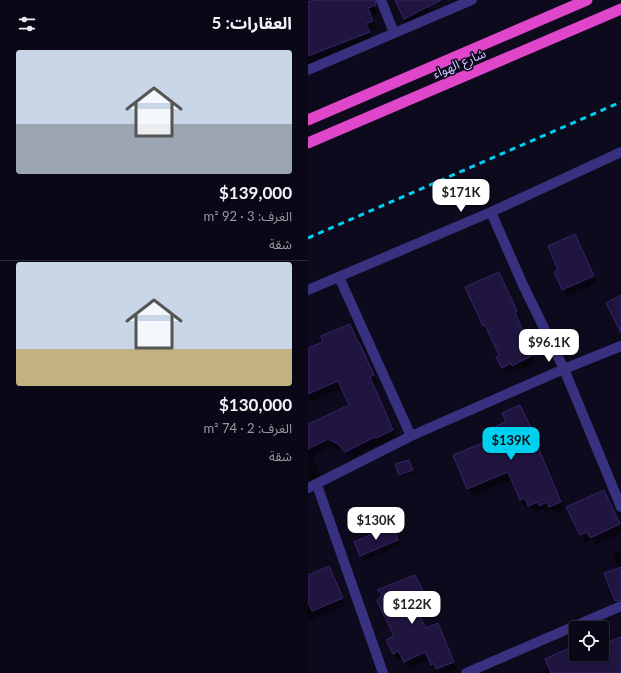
<!DOCTYPE html>
<html lang="ar">
<head>
<meta charset="utf-8">
<style>
	body { margin:0; font-family:Lato,"Noto Sans Arabic",sans-serif; background:#13111f; color:#f1f3f6; direction:rtl; height:100vh; display:flex; flex-direction:column; font-size:15px; white-space:nowrap }
	* { box-sizing:border-box; margin:0 }
	p { font-size:13px; color:#999aa1 }
	.icon { flex:none; width:22px; height:22px; fill:none; stroke:currentColor; stroke-width:2; stroke-linecap:round; stroke-linejoin:round }
	.map { position:relative; flex:1; overflow:hidden; direction:ltr }
	.drawer { display:flex; flex-direction:column; background:#0a0816; width:308px }
	.drawer>* { flex:none }
	.fabs { position:absolute; left:261px; top:621px; display:grid; gap:8px }
	.fabs a { display:grid; place-items:center; width:40px; height:40px; border-radius:4px; background:#0a0816; box-shadow:0 1px 3px #0004,0 0 0 1px #2a2935; font-size:20px }
	.price { position:absolute; translate:-50% -34px; padding:0 9px; border-radius:8px; background:#fff; color:#222; font-size:13px; line-height:26px; filter:drop-shadow(0 1px 2px #0008) }
	.price::after { content:''; position:absolute; left:50%; top:24px; width:12px; height:9px; margin-left:-6px; background:inherit; clip-path:polygon(0 0,100% 0,50% 100%) }
	.price.active { background:#00d0f0; color:#111 }
	ul { padding:0; list-style:none }
	li { display:grid; align-content:center; gap:8px; height:212px; padding:0 16px }
	li+li { border-top:1px solid #2a2935 }
	li span { display:grid; place-items:center; height:124px; border-radius:4px; color:#555 }
	li>.icon { margin-inline-start:auto }
	span .icon { width:72px; height:72px; fill:#fffc; stroke-width:1 }
	li b { font-size:17px }
	h2 { display:flex; justify-content:space-between; align-items:center; height:48px; padding:0 16px; font-size:17px }
	main { display:flex; flex:1; min-height:0 }
	.map>svg:first-child { display:block }
</style>
</head>
<body>
<main>
<div class="map">
<svg width="313" height="673" viewBox="0 0 313 673">
	<rect width="100%" height="100%" fill="#0e0a1d"/>
	<path fill="#0007" d="M10,0H64L70,14L64,16L69,29L62,32L65,40L0,65V4Z
		M88,0H115L122,12L100,23Z
		M267,235L289,283L259,297L255,289L252,271Z
		M191,273L212,318L210,319L228,362L209,372L207,369L198,374L194,367L193,356L181,332H180L176,326L159,287Z
		M42,325L55,351L69,383L65,384L88,437L73,445L72,444L42,459L36,451L25,446L5,456L13,476L0,482V425L42,406L34,388L4,402L0,398V349L17,342Z
		M212,406L235,454L233,455L256,510L247,514L244,510L237,513L234,509L226,513L221,505L217,507L204,480L164,496L160,488L188,439Z
		M102,463L105,473L93,477L92,475Z
		M300,498L313,527V533L287,545L284,539L277,543L260,507Z
		M86,531L92,545L56,561L47,542Z
		M313,551V602L310,603L306,595L310,569L304,554Z
		M21,567L38,605L0,622L1,625H0V576Z
		M111,584L118,599L115,600L117,604L110,608L113,613L110,615L118,629L133,631L149,670L141,673H131L130,670L128,671L121,659L101,669L95,658L90,660L86,653L87,636L74,596L70,591Z
		M313,638V673H232L242,669L268,646V654H294V645Z"/>
	<path fill="#1f153f" stroke="#36256d" d="M7,0H67L68,5L60,8L65,21L58,24L62,32L0,56V2Z
		M87,0H133L96,19Z
		M267,234L286,276L254,290L246,272L250,270L240,246Z
		M191,272L209,311L207,312L225,355L204,366L203,363L194,368L188,357L191,355L177,325L175,326L157,287Z
		M313,295V333L298,303Z
		M42,324L50,343L51,342L66,375L62,377L85,430L68,438L67,437L37,452L30,444L20,439L0,449V424L41,405L30,381L0,394V348L15,342L13,336Z
		M212,405L232,446L230,447L253,502L241,507L239,502L231,506L230,502L220,506L217,498L212,500L200,472L159,489L145,455L187,438L186,435L191,433L188,426L198,422L194,413Z
		M101,460L105,470L91,475L87,464Z
		M296,490L312,524L282,538L279,532L272,535L258,507Z
		M84,525L90,540L52,556L46,542Z
		M21,566L35,598L4,611L0,602V575Z
		M313,567V600L307,601L296,573Z
		M107,575L115,591L111,593L114,597L107,600L110,606L107,608L118,628L130,623L146,662L128,669L126,663L123,665L117,652L96,662L90,651L85,654L78,640L86,636L69,601L74,594L69,590Z
		M313,637V673H243L237,659L268,645V654H294V644Z"/>
	<g fill="none" stroke-linecap="round" stroke-linejoin="round">
		<path stroke="#37317f" stroke-width="10" d="M73,0L86,33
			M0,70L164,0
			M183,212L215,285L256,369L313,507
			M31,277L103,436
			M0,290L183,212L313,152
			M9,485L75,673
			M0,488L103,436L256,369L313,346
			M158,673L313,606"/>
		<path stroke="#e046ca" stroke-width="11" d="M0,120L279,0
			M0,143L313,9"/>
		<path stroke="#00d0f0" stroke-width="3" stroke-dasharray="6 5" stroke-linecap="butt" d="M0,238L313,102"/>
	</g>
	<g text-anchor="middle" stroke-width="3" stroke-linejoin="round" paint-order="stroke">
		<g font-size="13" fill="#cec5ff" stroke="#0e0a1d">
			<text transform="translate(151 63) rotate(-23)" y="5">شارع الهواء</text>
		</g>
	</g>
</svg>
<div class="fabs">
<a><svg class="icon" aria-label="locate" viewBox="0 0 24 24"><circle cx="12" cy="12" r="6"/><path d="M12 2v4M12 18v4M2 12h4M18 12h4"/></svg></a>
</div>
<b class="price" style="left:153px;top:213px">$171K</b>
<b class="price" style="left:241px;top:363px">$96.1K</b>
<b class="price active" style="left:203px;top:461px">$139K</b>
<b class="price" style="left:68px;top:541px">$130K</b>
<b class="price" style="left:104px;top:625px">$122K</b>
</div>
<section class="drawer">
<h2>العقارات: 5<svg class="icon" aria-label="filters" viewBox="0 0 24 24"><path d="M4 7h16M4 17h16"/><circle cx="9" cy="7" r="2"/><circle cx="15" cy="17" r="2"/></svg></h2>
<ul>
<li><span style="background:linear-gradient(#c9d6e8 60%,#9aa5b1 0)"><svg class="icon" aria-label="home" viewBox="0 0 24 24"><path d="M3 11l9-7 9 7M6 9v11h12V9"/></svg></span><div><b>$139,000</b><p>الغرف: 3 · 92 m²</p><p>شقة</p></div></li>
<li><span style="background:linear-gradient(#c9d6e8 70%,#c2b280 0)"><svg class="icon" aria-label="home" viewBox="0 0 24 24"><path d="M3 11l9-7 9 7M6 9v11h12V9"/></svg></span><div><b>$130,000</b><p>الغرف: 2 · 74 m²</p><p>شقة</p></div></li>
</ul>
</section>
</main>
</body>
</html>
